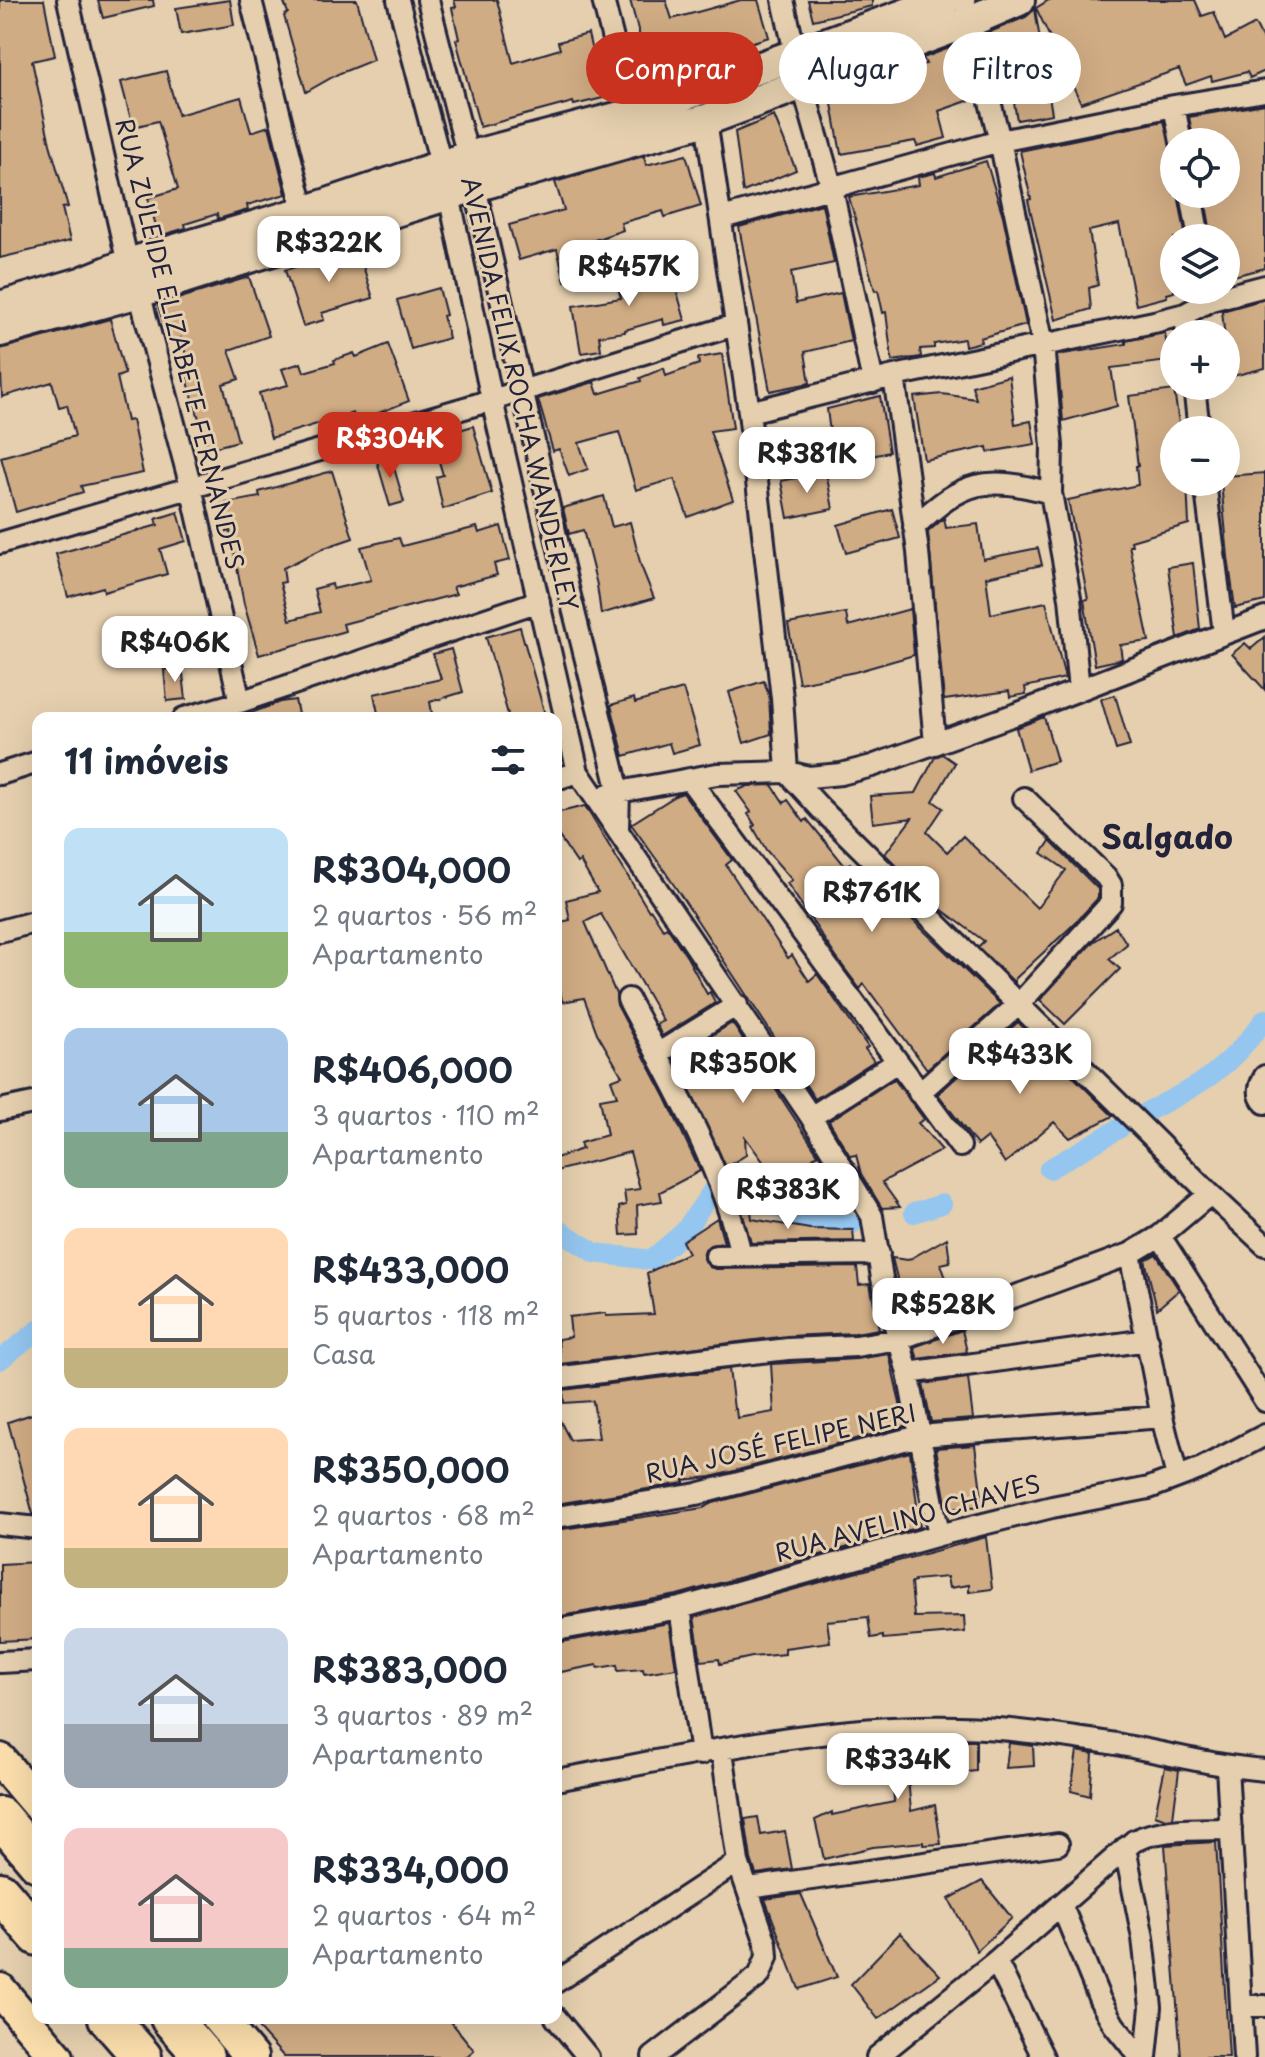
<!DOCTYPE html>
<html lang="pt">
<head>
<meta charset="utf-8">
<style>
	body { margin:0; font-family:"Playpen Sans",sans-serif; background:#f6f6f7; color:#1f2937; height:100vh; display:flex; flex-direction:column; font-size:30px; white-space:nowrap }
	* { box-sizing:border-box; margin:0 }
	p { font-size:26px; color:#747a83 }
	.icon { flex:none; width:44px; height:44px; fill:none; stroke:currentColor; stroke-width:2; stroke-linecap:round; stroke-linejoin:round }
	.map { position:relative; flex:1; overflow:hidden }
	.side { position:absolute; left:32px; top:712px; width:530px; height:1312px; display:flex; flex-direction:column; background:#fff; border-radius:16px; box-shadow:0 8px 32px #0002 }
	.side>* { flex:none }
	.top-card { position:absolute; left:586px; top:32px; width:558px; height:72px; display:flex; gap:16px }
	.buttons { position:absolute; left:1160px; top:128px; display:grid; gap:16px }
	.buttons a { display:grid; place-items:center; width:80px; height:80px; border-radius:50%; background:#fff; box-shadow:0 8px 32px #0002; font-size:40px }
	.price { position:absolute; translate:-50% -68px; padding:0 18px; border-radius:16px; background:#fff; color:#222; font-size:26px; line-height:52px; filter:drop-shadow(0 2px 4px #0008) }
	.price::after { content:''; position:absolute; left:50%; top:48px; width:24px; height:18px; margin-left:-12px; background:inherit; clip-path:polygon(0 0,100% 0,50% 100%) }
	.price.on { background:#c8321e; color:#fff }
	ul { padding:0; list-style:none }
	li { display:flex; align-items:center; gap:24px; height:200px; padding:0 32px }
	li span { display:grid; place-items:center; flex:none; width:224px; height:160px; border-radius:16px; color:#555 }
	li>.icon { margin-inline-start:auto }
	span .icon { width:96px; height:96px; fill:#fffc; stroke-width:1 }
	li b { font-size:34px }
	h2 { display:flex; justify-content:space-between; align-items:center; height:96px; padding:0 32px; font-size:34px }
	.chip { padding:0 28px; border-radius:36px; background:#fff; box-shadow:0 8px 32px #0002; font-size:28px; line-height:72px }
	.chip.on { background:#c8321e; color:#fff }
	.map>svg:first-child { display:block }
</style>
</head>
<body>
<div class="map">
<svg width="1265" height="2057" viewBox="0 0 1265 2057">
	<rect width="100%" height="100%" fill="#e5cfae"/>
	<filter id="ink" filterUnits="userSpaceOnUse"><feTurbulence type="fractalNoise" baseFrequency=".0125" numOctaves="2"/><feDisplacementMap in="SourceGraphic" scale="16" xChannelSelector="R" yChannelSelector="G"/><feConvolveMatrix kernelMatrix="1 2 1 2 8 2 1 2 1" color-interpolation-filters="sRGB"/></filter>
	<g filter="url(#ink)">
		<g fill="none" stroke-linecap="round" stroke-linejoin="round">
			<path stroke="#94c6f0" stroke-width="20" d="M1148,1111C1202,1085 1229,1068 1265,1019
				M1049,1169L1120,1128
				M724,1180L744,1185L805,1224H852
				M914,1213L942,1204
				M556,1228L595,1253L651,1260L684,1232L715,1187
				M0,1360L38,1330"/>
		</g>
		<path fill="#d0ac84" stroke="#22223b" stroke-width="2" d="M0,0H44L55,56L32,61L50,144L68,207L62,208L70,241L0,258Z
			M98,0H153L154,6L103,18Z
			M230,0L234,25L181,34L176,8Z
			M283,0H357L373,60L338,74L306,92L284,16L288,13Z
			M454,0H497L513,63L560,49L558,42L588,34L603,98L574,105L573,102L480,127L456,40L459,39L452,8L456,7Z
			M630,0H666L672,19L741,0H758L769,37L734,48L736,53L651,78Z
			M808,0H872V6L813,20Z
			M1049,0H1195L1202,16L1214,12L1225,40L1255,24L1265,44V71L1250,78L1247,72L1212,81L1211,76L1186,85L1179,69L1081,103L1036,8Z
			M1035,9L1052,114L1017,120L1007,62L990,32L1026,17Z
			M960,44L976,98L939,111L946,138L917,146L915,141L841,154L830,93L894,69L926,64L923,58Z
			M166,71L178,115L241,97L251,132L269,126L286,194L247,205L248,210L218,219L217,214L185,224L186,228L159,236L148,198L178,189L158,121L133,127L121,82Z
			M1265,104V268L1226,278V238H1212L1204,194H1226V142H1194L1189,117Z
			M774,116L796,170L743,192L735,132Z
			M1164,121L1174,157V194H1178L1186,238H1174V292L1167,294V297L1136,305L1119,224L1089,231L1098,285L1089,288L1091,309L1056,320L1028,200L1031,199L1020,151Z
			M686,155L701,206L665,217L663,211L621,223L623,230L575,247L583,276L565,281L557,249L519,260L509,225L564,210L555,182L644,156L646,165Z
			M986,161L1003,216L1026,325L980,338L981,342L965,346L964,339L934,344V348L920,349L921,357L892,361L886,312L883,313L878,290L875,291L849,197L919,185L918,177L935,173L936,177Z
			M822,204L834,263L791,272L796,303L841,293L851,341L805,352L810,383L770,391L739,227Z
			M356,243L373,298L322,313L324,320L303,326L285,270L336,255L335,250Z
			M638,267L641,279L671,271L685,320L664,325L663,319L625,330V332L599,336L601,350L581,353L573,306L621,298L614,274Z
			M249,277L269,336L229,350L239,379L223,384L238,441L208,449L186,375L191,373L181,338L169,342L158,305Z
			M439,288L446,315L443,316L449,338L411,349L397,300Z
			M1265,299V368L1229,377L1222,311Z
			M110,319L125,374L117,377L127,421L132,420L143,473L81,486L83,492L16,512L1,457L75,436L67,405L59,407L52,382L2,397L0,349Z
			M1165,333L1169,361L1111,368L1117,406L1063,421L1057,355L1126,344V341Z
			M388,344L409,401L356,422L353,413L271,438L259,393L288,385L282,369L301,363L304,372L335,363L334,360L354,353L356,357Z
			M722,354L733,428L710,431L733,500L688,517L674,479L636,490L619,432L579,443L588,469L569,476L559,449L553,451L538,399L594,382L598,394L641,381L640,378L664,368L666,376L699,364L698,358Z
			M1009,376L1015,424L1031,421L1035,444L988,452L987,447L924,460L914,397L942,394L976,399L972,386Z
			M1174,390L1180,430H1174V482H1187L1189,524L1131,541L1132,545H1129L1149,641L1120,645L1122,659L1095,665L1084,600L1088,599L1068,500L1138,485L1136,466H1138L1129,396Z
			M880,396L889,452L834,465L827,409Z
			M473,426L492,493L443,509L436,477L443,475L432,438Z
			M390,454L404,502L390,506L376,458Z
			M332,471L353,538L324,548L283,568L285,582L280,583L290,620L320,612L314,589L332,584L333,589L371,580L361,547L399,538L402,546L477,527L479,533L501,526L510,560L494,564L497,575L453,587L456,594L343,624L345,631L259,655L244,604L230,531L227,532L221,504L260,497L259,492Z
			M826,472L833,509L788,518L781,481Z
			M1265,473V601L1235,608L1228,557L1221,482H1226V476Z
			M604,496L612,527L630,522L641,566L654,598L601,614L597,585L583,530L569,534L563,508Z
			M892,509L900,538L846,553L838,525Z
			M178,512L186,541L160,549L167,574L104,592L103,587L68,597L56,554L158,525L156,519Z
			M944,518L946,528L978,524L983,559L1038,548L1042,565L986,577L991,614L1046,602L1065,678L1025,687L1026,694L1010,697L1009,691L944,700L928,532Z
			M1193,563L1200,629L1178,638L1168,567Z
			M910,609L914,655L855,672L799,683L788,624L846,613L848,626Z
			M202,626L212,662L196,666L187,630Z
			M520,627L546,718H509L486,637Z
			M1265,637V690L1232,654L1245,643L1251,649Z
			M451,649L463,692L430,702L432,713L411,718H379L374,694L441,679L433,654Z
			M182,666L186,699L167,701L164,670Z
			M764,681L769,696L771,734L744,743L729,692Z
			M683,689L700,745L672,753L669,743L624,756L611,705L634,698L635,703Z
			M1115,695L1130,746L1116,750L1101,699Z
			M295,700L298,714L279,718H238L280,702Z
			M1044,717L1057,761L1028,770L1016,728Z
			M942,754L955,763L933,801L943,808L927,832L947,852L963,836L1037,908L1066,870L1042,853L1050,841L1098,889V898L1073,925L1015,979V983L978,947L984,941L937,906L885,854L912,818L873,823L870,796L916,793L935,757Z
			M772,785L784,803L788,800L804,822L807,819L845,866L850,863L867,883L869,881L892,904L894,902L1000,1004L927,1069L864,984L860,989L836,957L787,883L792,880L766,850L753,827L755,825L748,814L751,812L736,791L748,786Z
			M683,793L728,854L732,860L726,865L788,958L792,955L809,981L817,974L868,1047L865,1049L874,1061L815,1099L662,867L631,824L677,795Z
			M585,806L649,911L651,910L663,929L667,927L687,957L707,994L710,992L715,1003L662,1036L656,1024L663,1021L601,914L585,922L616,994L617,1005L666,1098L700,1171L660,1192L662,1201L637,1205L638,1234L621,1235L619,1207L626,1205L624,1191L640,1189L630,1152L556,1171V1158L582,1149L580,1143L607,1135L600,1099L617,1096L611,1080L622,1076L597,1033L584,998L562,1002L556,961V923L570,920L566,900L598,892L580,861L577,863L556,832V813Z
			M1116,927L1127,944L1109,959L1120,969L1065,1024L1040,1000L1093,942Z
			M1018,1022L1113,1116L1070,1138L1054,1122L1005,1163L987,1137L977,1145L938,1094Z
			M732,1023L818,1154L783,1182L773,1169L770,1171L745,1137L746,1155L726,1167L674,1059Z
			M894,1079L924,1119L918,1123L942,1150L882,1182L900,1207L882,1208L861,1174L856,1155L850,1156L829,1121Z
			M750,1201L752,1219L810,1229L853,1230L854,1241L751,1243L739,1202Z
			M717,1218L724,1243L710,1245L705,1249L703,1257L709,1267L716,1269L857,1267L859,1285L870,1284L879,1329L855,1333L787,1336L560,1364L558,1339L571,1337L569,1317L606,1313V1316L654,1314L647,1273L688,1253L682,1241Z
			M947,1238L950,1262L941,1264L955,1304L908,1322L892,1258L908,1260Z
			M1156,1254L1179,1290L1157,1309L1145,1260Z
			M962,1330L967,1352L918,1359L914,1347Z
			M889,1354L905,1426L711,1477L684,1480V1483L556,1504V1413L570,1440L599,1438L593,1401L564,1403L563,1390L729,1369L734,1409H736L737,1418L774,1412L771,1364L857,1359Z
			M968,1378L973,1419L931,1422L923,1384Z
			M38,1412V1514H33L8,1422Z
			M975,1445L983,1506L947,1509L936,1448Z
			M910,1452L920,1527L677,1595L556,1617V1530L703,1508L713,1503Z
			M986,1537L992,1589L969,1592V1585L949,1588L947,1577L914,1580L915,1582L911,1583L914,1617L964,1616L965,1632L883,1639V1636L871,1638L868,1617L827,1621L830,1642L785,1648V1654L752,1657L720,1664L719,1659L701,1661L694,1617Z
			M38,1562V1639L0,1641V1564Z
			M669,1623L676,1668L644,1673L643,1669L618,1671L617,1665L598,1668L597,1665L556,1673V1643Z
			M891,1741H976V1771L908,1778L911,1811L935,1805L941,1844L923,1845V1842L873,1847L824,1859L815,1820L832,1812V1815L894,1802Z
			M1009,1743L1033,1746L1034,1766L1006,1768Z
			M1077,1751L1093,1754L1090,1796L1071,1791Z
			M1165,1767L1179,1770L1173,1818L1166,1819L1155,1815Z
			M758,1817L761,1835L785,1831L792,1869L756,1874L751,1859L745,1819Z
			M1216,1842L1229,2057H1181L1165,1845Z
			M982,1881L1012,1918L977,1951L949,1899Z
			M801,1894L837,1977L799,1989L765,1899Z
			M900,1933L940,1975L878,2019L851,1984Z
			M249,2018H448L474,2050L466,2057H284Z"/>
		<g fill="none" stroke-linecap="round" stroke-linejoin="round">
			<g stroke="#22223b" stroke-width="26">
				<path id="street" d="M68,0L128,264L139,292L191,487L240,702
					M251,0L304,212
					M398,0L449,195L492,400L578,772L811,1117L872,1216L882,1278L908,1373L939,1535
					M428,0L468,157L568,588L619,792L618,828
					M603,0L632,114
					M783,0L802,83L832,189L873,382
					M964,0L1000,141L1043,344L1052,446L1051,493L1070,598L1079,690
					M1174,106L1181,142
					M706,120L749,412L782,698L787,772L821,809L1210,1194L1265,1245
					M1191,194L1199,238
					M722,218L1000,141L1174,106L1265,91
					M1185,314L1187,334
					M894,376L918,552L935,744
					M1194,386L1199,430
					M749,412L894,376L1154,322L1185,314L1211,300L1265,286
					M1205,482L1224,633
					M914,527C964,480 985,475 1051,493
					M0,543L492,400L735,325
					M184,718L240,702L539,601
					M0,774L38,762
					M556,779L578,772
					M689,779L960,1146
					M608,794L717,774L787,772L809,777L841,774L872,766L1019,713L1265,618
					M0,931L38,921
					M628,999C671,1081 721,1164 741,1255
					M657,1054L737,1005
					M1265,1076C1259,1086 1257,1095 1265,1103
					M919,1093L1019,1004L1111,903V885L1106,877L1024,798
					M0,1110L38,1102
					M811,1117L897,1062
					M1160,1236L1265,1401
					M1130,1254L1162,1417L1177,1477
					M716,1256L879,1254
					M908,1373L1148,1340
					M556,1378L709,1358L788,1349L856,1346L899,1339L1130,1254L1160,1236L1210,1194
					M556,1517L697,1494L919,1436L1162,1417
					M0,1524L38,1528
					M680,1608L701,1754
					M556,1630L680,1608L939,1535L1052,1507L1149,1488L1202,1468L1265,1435
					M0,1662L38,1660
					M1227,1767L1244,2057
					M556,1780C688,1756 824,1723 959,1727C1011,1728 1065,1736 1116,1744C1166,1753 1214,1766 1265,1770
					M1125,1848L1143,1938L1151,2007L1146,2057
					M749,1888L1058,1844
					M1061,1904L1100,2000L1114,2025L1140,2057
					M996,1961L1043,2057
					M556,1982L738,1862
					M1241,2006H1265
					M556,2018L588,2057
					M653,2057L759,1976L767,1957L766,1943L738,1862L722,1751
					M877,2057L996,1961L1134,1841C1161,1827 1200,1830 1231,1829"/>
			</g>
			<g stroke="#22223b" stroke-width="36">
				<path id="secondary" d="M0,307L81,283L128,264L304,212L468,157L632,114L945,0
					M0,331L139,292L475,186L706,120L968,22L1019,0"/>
			</g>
			<g stroke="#22223b" stroke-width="38">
				<path id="primary" d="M0,1760L38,1805
					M0,1990L57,2057
					M218,2018L251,2057"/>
			</g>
			<g stroke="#22223b" stroke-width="44">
				<path id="highway" d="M0,1817L38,1862
					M0,1892L38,1936
					M108,2018L142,2057
					M170,2018L204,2057"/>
			</g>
			<use href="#street" stroke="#e5cfae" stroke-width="20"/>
			<use href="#secondary" stroke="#e5cfae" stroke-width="30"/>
			<use href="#primary" stroke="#faddab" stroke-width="32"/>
			<use href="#highway" stroke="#faddab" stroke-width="38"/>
		</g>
	</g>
	<g text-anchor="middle" stroke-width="6" stroke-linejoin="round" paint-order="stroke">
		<g font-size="24" fill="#22223b" stroke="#e5cfae">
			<text transform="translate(179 344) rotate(76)" y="8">RUA ZULEIDE ELIZABETE FERNANDES</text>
			<text transform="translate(519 394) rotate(77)" y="8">AVENIDA FELIX ROCHA WANDERLEY</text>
			<text transform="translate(781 1444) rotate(-13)" y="8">RUA JOSÉ FELIPE NERI</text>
			<text transform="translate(908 1519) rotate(-15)" y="8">RUA AVELINO CHAVES</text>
		</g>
		<g font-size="32" font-weight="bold" fill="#22223b" stroke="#e5cfae">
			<text x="1167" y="849">Salgado</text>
		</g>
	</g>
</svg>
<div class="buttons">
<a><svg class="icon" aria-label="locate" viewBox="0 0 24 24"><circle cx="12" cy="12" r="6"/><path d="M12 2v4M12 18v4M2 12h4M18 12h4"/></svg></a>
<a><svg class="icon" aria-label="layers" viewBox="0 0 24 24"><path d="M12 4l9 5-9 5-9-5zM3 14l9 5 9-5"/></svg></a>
<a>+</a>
<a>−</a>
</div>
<b class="price" style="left:329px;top:284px">R$322K</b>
<b class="price" style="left:629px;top:308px">R$457K</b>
<b class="price on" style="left:390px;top:480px">R$304K</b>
<b class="price" style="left:807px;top:495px">R$381K</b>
<b class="price" style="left:175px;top:684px">R$406K</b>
<b class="price" style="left:872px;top:934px">R$761K</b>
<b class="price" style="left:1020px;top:1096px">R$433K</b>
<b class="price" style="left:743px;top:1105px">R$350K</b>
<b class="price" style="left:788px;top:1231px">R$383K</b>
<b class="price" style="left:943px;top:1346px">R$528K</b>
<b class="price" style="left:898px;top:1801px">R$334K</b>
<div class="top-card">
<a class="chip on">Comprar</a>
<a class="chip">Alugar</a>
<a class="chip">Filtros</a>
</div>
<section class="side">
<h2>11 imóveis<svg class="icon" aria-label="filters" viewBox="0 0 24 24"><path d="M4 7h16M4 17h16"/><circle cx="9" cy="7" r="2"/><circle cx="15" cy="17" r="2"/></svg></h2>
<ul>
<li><span style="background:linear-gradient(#bfe0f5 65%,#8fb573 0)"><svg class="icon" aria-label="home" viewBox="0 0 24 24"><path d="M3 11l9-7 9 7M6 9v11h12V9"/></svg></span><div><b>R$304,000</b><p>2 quartos · 56 m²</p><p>Apartamento</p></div></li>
<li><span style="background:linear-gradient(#a9c7e8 65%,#7fa58c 0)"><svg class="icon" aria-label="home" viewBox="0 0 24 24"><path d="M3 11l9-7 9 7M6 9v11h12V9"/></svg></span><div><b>R$406,000</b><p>3 quartos · 110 m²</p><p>Apartamento</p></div></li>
<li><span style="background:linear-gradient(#ffd9b3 75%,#c2b280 0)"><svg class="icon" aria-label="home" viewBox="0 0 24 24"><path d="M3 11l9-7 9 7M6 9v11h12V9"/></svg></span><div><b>R$433,000</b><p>5 quartos · 118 m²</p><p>Casa</p></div></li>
<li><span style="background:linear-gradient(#ffd9b3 75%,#c2b280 0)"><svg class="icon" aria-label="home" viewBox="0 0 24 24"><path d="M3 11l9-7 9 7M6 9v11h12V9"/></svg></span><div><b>R$350,000</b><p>2 quartos · 68 m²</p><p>Apartamento</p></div></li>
<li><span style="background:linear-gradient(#c9d6e8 60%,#9aa5b1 0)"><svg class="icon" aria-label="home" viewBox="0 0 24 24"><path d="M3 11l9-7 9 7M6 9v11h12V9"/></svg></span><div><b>R$383,000</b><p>3 quartos · 89 m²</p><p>Apartamento</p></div></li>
<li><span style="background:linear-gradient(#f6c9c9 75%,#7fa58c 0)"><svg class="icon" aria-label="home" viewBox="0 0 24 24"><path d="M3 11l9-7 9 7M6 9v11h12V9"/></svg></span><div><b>R$334,000</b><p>2 quartos · 64 m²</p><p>Apartamento</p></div></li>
</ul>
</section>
</div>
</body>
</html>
